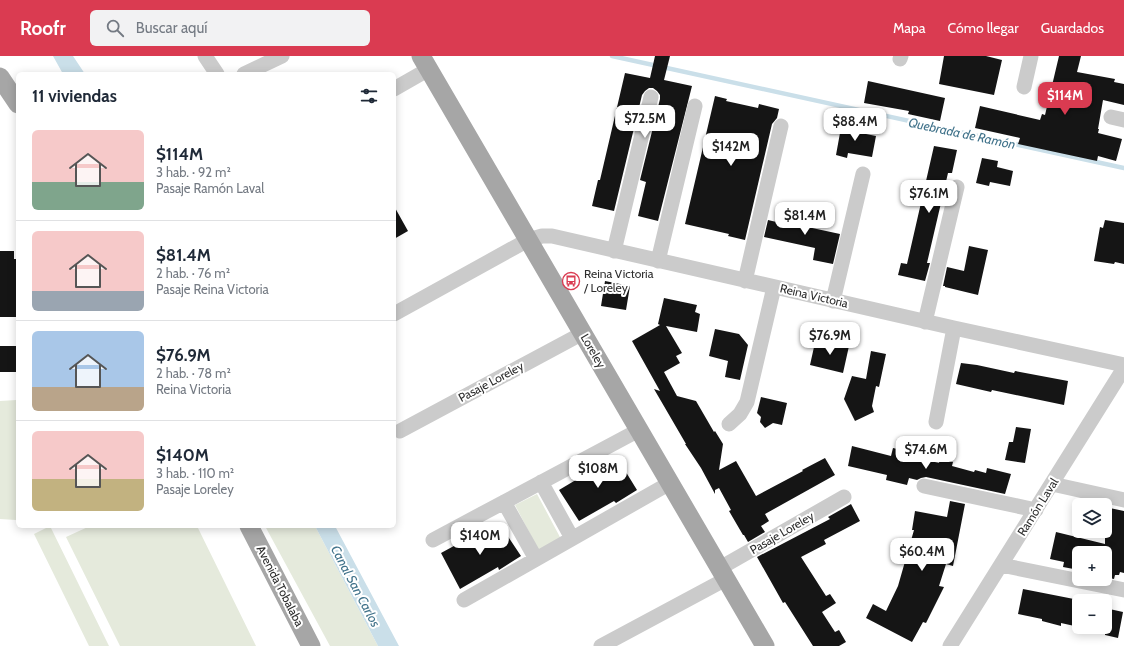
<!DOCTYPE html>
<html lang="es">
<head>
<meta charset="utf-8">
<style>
	body { margin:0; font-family:Cabin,sans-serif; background:#f2f2f3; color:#1f2937; height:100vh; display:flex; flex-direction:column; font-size:15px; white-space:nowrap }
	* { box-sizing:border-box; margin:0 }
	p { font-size:13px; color:#747a83 }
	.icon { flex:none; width:22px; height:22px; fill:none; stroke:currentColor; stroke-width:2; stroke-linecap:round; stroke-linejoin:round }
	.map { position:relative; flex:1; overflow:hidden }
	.sheet { position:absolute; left:16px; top:16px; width:380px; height:456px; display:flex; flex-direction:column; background:#fff; border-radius:6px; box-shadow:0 2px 10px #0003 }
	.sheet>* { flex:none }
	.tools { position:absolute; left:1072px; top:442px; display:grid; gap:8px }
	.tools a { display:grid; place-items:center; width:40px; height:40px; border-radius:6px; background:#fff; box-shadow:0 2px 10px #0003; font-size:20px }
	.price { position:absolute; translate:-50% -34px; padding:0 9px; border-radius:8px; background:#fff; color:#222; font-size:13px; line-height:26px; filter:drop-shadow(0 1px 2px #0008) }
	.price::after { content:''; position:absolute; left:50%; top:24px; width:12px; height:9px; margin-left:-6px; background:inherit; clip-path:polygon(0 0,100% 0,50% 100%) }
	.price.selected { background:#da3b51; color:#fff }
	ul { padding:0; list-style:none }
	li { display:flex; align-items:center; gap:12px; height:100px; padding:0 16px }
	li+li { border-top:1px solid #e0e1e3 }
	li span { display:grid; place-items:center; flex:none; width:112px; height:80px; border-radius:6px; color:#555 }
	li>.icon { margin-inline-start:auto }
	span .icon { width:48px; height:48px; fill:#fffc; stroke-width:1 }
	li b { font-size:17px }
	h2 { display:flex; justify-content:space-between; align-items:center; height:48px; padding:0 16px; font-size:17px }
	header { display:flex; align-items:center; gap:24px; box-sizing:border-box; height:56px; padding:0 20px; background:#da3b51; color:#fff }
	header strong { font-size:19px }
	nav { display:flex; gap:22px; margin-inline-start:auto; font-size:14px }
	.search { width:280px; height:36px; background:#f2f2f3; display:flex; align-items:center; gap:10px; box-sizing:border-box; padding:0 14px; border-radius:6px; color:#747a83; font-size:15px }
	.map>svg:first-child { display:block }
</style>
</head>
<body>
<header>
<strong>Roofr</strong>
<div class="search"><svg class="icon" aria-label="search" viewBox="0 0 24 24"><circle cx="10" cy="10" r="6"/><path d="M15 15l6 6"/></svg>Buscar aquí</div>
<nav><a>Mapa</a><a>Cómo llegar</a><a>Guardados</a></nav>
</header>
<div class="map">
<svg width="1124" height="590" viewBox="0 0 1124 590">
	<rect width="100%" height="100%" fill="#fff"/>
	<path fill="#e5eadc" d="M17,344L16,464L0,463V345Z
		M537,438L561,483L539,495L515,449Z
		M50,470L109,590H89L34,478Z
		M90,470H197L256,590H120L66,481Z
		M265,470H315L378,590H330Z"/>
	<path fill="#cadfe9" d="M53,0H73L85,18H63Z
		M315,470H335L399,590H378Z"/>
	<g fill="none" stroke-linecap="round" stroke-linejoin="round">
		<path stroke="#cadfe9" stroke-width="4.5" d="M612,0L1124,112"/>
	</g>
	<path fill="#151515" d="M655,0H670L664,24L692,30L658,165L638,160L646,126L640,124L660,43V39L657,35L653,32H649L645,35L642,39L614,155L592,150L598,124H600L625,17L650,22Z
		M944,0H986L1002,4L994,39L939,28Z
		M1059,0H1081L1077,16L1115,23L1114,26L1124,28V49L1103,44L1098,73H1099L1098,77L1122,83L1116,105L1098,100L1097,105L1018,88L1020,82L975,72L980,50L1040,64L1042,58L1045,59Z
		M868,25L945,42L940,65L908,58L909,55L864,47Z
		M715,40L727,43L726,45L758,52L759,48L779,53L777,62L772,68L745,184L728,180L729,178L685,168Z
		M842,66L857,69L856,76L876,80L872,101L848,97L847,102L836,99Z
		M934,90L957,94L952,117H948L927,207H930L925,225L898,219L901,207L907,208Z
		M982,102L998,105L997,111L1013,115L1010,130L990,126L989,130L976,127Z
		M794,148L807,151L803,170L840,178L833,208L813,204L815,192L764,181L768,164L789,169Z
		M394,150L408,175L394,183Z
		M1105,164L1124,167V208L1115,206L1114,208L1094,205L1100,171L1103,172Z
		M969,190L988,194L978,239L945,231V230H943L947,211L964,215Z
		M0,195H14V203H18V261H0Z
		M605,225L630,230L626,254L601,250Z
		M664,242L697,249L695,256L700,258L697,276L666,270L682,297L676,300L680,307L664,316L677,340L696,345L714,376L715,375L723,388L719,414L736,405L756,440L803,415L802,414L825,402L835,419L765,458L769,465L761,470L765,476L748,486L744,479H743L729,455L731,454L719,432L715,434V438L701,412L685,388H686L654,333L660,335L632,285L660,269L658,268Z
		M715,273L739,278L748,289L740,324L725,321L728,305L709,300Z
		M816,282L849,290L843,317L810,309Z
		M0,290H18V316H0Z
		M871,295L886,298L879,331L876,330L872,350L874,356L855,365L844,343L852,320L866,323Z
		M961,307L977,309L1014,317L1015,315L1068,325L1064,349L992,334L991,336L956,328Z
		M761,341L787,347L782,369L773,367L765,372L760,366L761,361L757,357Z
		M1016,371L1031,373L1025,407L1005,404L1009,386H1013Z
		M852,390L891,400L893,392L914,397V401L939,407L940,402L953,406L952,410L974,416L975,414L986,417L987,412L1011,418L1005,438L926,421L921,422L917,424L909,422L907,429L886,424L887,419L848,410Z
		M616,400L637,434L616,447L614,445L579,465L559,434Z
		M950,445L965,448L953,510L946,508L939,530L944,531L926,567L923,566L912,586L866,562L873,548L886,555L898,530L914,474H912L915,455L947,461Z
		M851,448L860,465L824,484L826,488L801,501L826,540L830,538L836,547L822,556L835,576L839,574L846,586L839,590H813L785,546L783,547L757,501L830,463L828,461Z
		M1105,451L1124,455V517L1120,516L1119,519H1115L1114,523L1105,521V497H1079V514L1063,511L1064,506L1050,503L1056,476L1105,488Z
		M499,467L521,500L499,514L498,511L460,533L441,497L463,485L464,489Z
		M1023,533L1079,544V571L1061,567V570L1042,565V563L1018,558Z
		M1105,552L1123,556L1118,582L1105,579Z"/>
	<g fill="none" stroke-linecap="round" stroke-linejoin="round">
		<path stroke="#cbcbcb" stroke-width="15" d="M205,0L217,18
			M900,3L901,0
			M244,18L282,0
			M1024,31L1031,0
			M394,33L429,13
			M1111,61L1124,64
			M614,195L651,41
			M658,205L695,50
			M745,225L781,70
			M833,245L863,118
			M394,258L528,184L542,180H552L954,272L1124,309
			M925,266L957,131
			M936,366L954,272
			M729,368L740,358L747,346L774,231
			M400,375L583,277
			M541,426L572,482
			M1052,428L1124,444
			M924,430L1036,454
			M504,446L536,503
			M433,484L639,374
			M1001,509L1124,534
			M720,512L844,441
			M464,544L670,427
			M601,590L726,523
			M950,590L1124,312"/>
		<path stroke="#a6a6a6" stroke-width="19" d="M421,0L765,590
			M0,21L18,48
			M249,470L311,590"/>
	</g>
	<defs>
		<g id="bus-ring" transform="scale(0.9)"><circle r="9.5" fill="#fff" stroke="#da3b51" stroke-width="1.5"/><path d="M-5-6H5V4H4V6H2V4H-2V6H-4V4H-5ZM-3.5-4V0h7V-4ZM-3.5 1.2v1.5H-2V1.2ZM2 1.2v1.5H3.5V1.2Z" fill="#da3b51"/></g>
	</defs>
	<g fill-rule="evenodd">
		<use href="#bus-ring" x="571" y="225"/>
	</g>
	<g text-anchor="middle" stroke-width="4" stroke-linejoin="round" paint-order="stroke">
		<g font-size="12" fill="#2e2e2e" stroke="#fff" text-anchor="start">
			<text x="584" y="222">Reina Victoria<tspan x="584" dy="14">/ Loreley</tspan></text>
		</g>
		<g font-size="12" fill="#2e2e2e" stroke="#fff">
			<text transform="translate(814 240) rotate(13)" y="4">Reina Victoria</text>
			<text transform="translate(593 295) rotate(60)" y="4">Loreley</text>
			<text transform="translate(491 326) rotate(-28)" y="4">Pasaje Loreley</text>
			<text transform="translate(1038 451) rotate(-58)" y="4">Ramón Laval</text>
			<text transform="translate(782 477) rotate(-30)" y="4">Pasaje Loreley</text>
			<text transform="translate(280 530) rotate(63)" y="4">Avenida Tobalaba</text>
		</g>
		<g font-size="13" font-style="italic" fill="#41738b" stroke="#fff">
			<text transform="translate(962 77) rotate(12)" y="5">Quebrada de Ramón</text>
			<text transform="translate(356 530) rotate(62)" y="5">Canal San Carlos</text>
		</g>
	</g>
</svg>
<div class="tools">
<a><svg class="icon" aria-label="layers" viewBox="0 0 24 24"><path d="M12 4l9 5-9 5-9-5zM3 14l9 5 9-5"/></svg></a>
<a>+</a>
<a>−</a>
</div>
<b class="price selected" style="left:1065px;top:60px">$114M</b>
<b class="price" style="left:645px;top:83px">$72.5M</b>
<b class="price" style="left:855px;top:86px">$88.4M</b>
<b class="price" style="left:731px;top:111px">$142M</b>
<b class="price" style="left:929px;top:158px">$76.1M</b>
<b class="price" style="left:805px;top:180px">$81.4M</b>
<b class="price" style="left:830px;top:300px">$76.9M</b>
<b class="price" style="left:926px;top:414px">$74.6M</b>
<b class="price" style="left:598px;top:433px">$108M</b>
<b class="price" style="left:480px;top:500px">$140M</b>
<b class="price" style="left:922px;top:516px">$60.4M</b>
<section class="sheet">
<h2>11 viviendas<svg class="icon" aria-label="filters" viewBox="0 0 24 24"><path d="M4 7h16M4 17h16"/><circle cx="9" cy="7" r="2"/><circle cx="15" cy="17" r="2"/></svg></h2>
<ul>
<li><span style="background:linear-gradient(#f6c9c9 65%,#7fa58c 0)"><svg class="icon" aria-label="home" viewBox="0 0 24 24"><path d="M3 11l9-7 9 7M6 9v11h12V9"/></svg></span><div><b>$114M</b><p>3 hab. · 92 m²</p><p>Pasaje Ramón Laval</p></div></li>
<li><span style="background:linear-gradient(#f6c9c9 75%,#9aa5b1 0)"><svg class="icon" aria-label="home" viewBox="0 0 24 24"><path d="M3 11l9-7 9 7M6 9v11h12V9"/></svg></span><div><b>$81.4M</b><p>2 hab. · 76 m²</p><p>Pasaje Reina Victoria</p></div></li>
<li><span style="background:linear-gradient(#a9c7e8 70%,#b9a48a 0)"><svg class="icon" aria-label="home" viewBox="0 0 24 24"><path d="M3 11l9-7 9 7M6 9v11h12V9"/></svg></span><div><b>$76.9M</b><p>2 hab. · 78 m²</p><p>Reina Victoria</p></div></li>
<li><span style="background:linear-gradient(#f6c9c9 60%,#c2b280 0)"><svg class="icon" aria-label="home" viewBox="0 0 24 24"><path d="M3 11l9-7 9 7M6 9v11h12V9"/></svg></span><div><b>$140M</b><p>3 hab. · 110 m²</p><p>Pasaje Loreley</p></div></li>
</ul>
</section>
</div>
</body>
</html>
